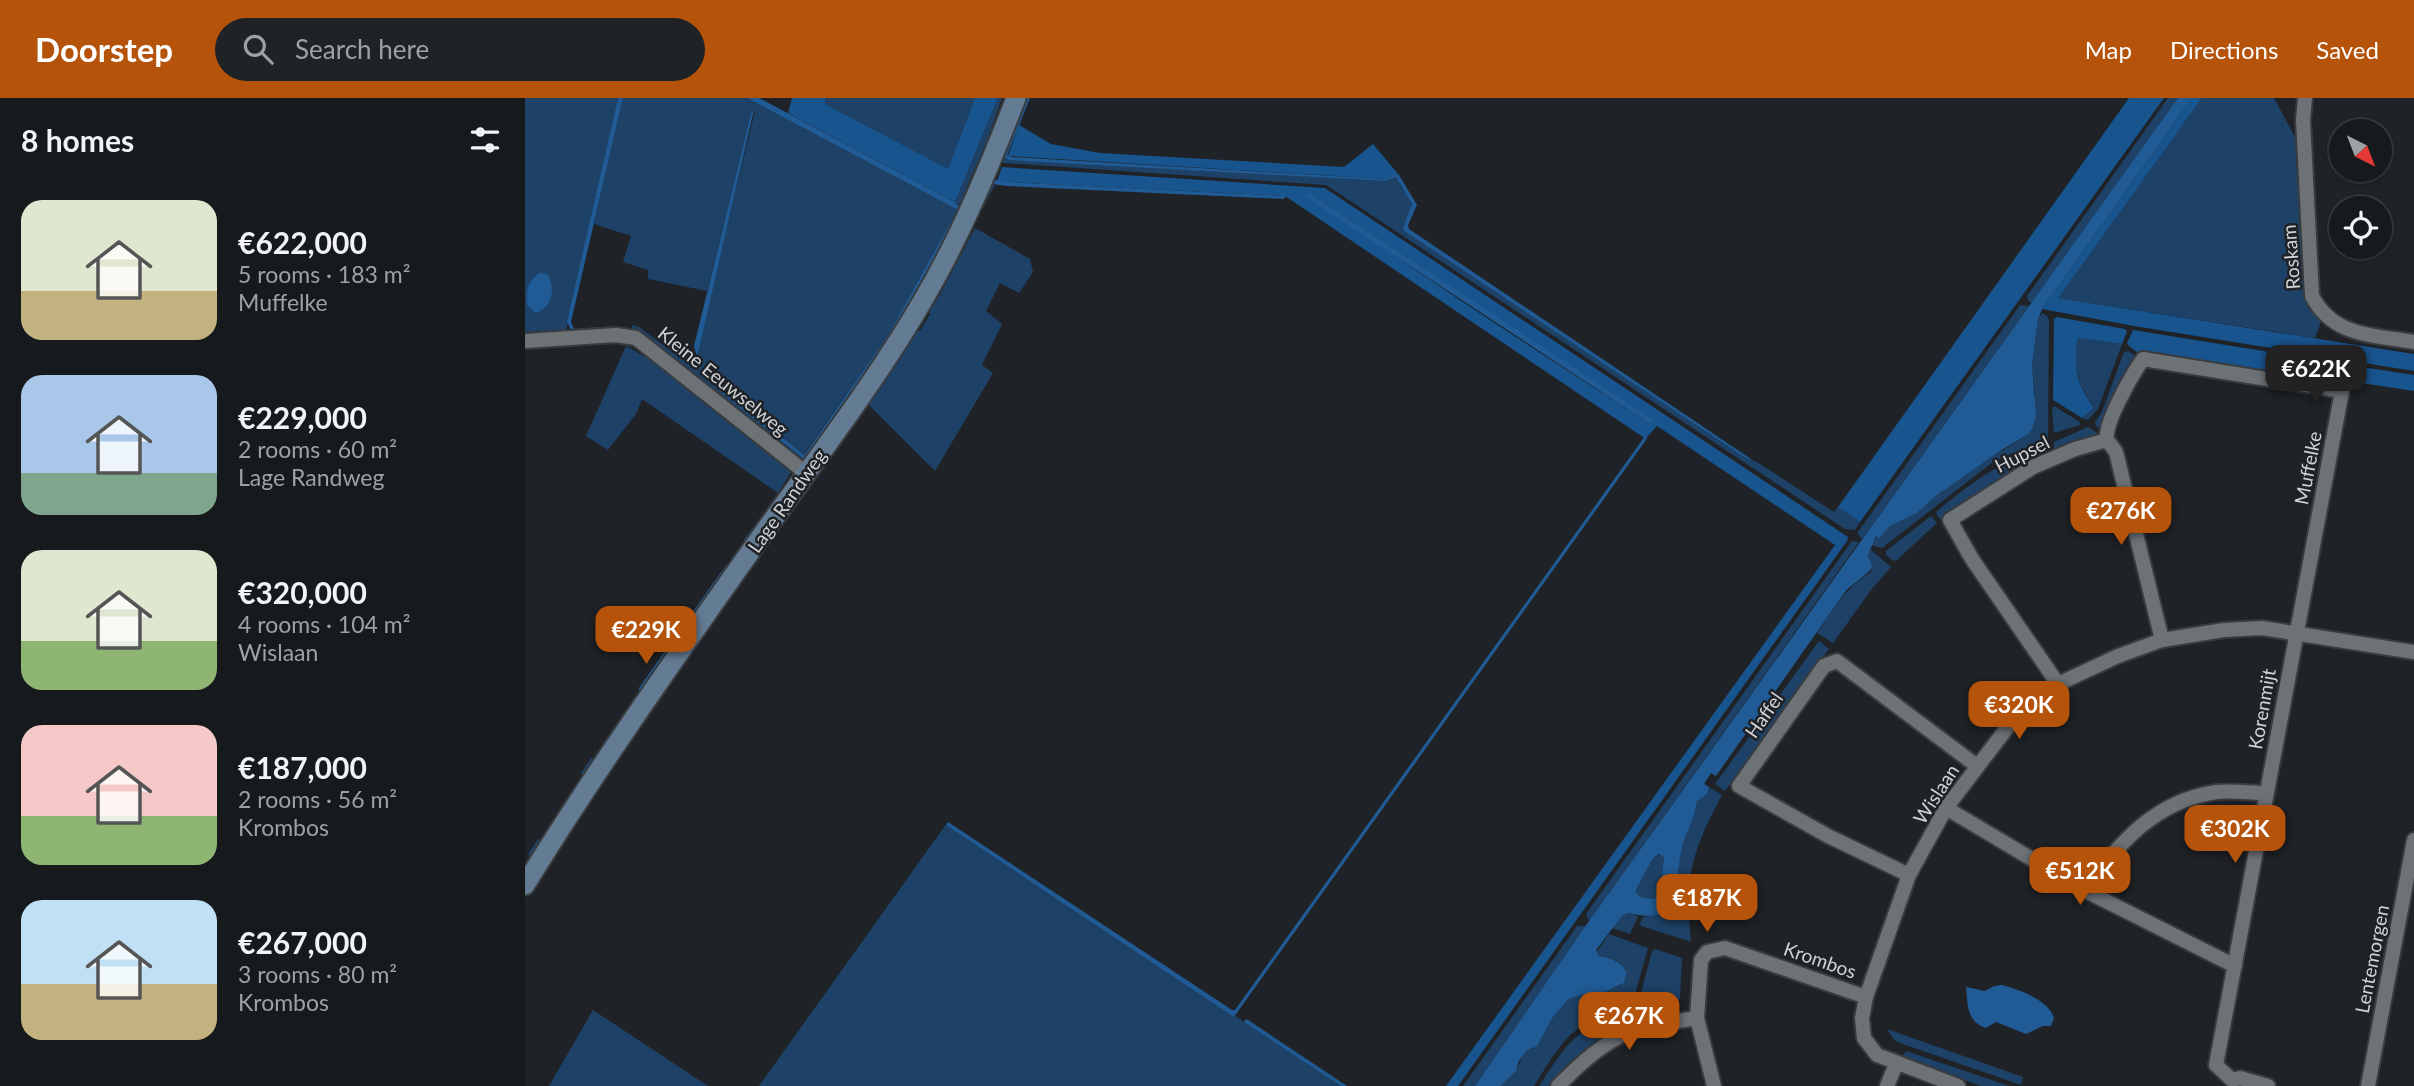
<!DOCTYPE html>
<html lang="en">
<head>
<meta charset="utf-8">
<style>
	body { margin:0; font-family:Lato,sans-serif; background:#202325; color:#f1f3f6; height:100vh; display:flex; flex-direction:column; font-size:26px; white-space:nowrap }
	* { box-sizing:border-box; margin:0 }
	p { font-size:23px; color:#9ea1a3 }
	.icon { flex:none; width:38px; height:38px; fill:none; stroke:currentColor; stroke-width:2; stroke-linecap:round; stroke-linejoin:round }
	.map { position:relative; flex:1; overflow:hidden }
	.sheet { display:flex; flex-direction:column; background:#171a1c; width:525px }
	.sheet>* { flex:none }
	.needle { width:46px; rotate:138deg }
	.tools { position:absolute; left:1804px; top:21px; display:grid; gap:14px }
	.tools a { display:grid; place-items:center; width:63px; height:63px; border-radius:50%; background:#171a1c; box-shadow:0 2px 5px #0004,0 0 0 2px #36383b; font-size:35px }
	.price { position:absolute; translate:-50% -60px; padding:0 16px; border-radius:14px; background:#b45309; color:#fff; font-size:23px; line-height:46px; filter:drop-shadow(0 2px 4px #0008) }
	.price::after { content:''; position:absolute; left:50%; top:42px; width:21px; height:16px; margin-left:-10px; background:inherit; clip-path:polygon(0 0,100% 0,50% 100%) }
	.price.current { background:#222; color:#fff }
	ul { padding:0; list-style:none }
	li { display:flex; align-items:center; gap:21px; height:175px; padding:0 21px }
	li span { display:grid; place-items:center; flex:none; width:196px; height:140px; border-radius:21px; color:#555 }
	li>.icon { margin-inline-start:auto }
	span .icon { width:84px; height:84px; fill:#fffc; stroke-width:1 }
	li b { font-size:30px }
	h2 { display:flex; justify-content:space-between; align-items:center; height:84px; padding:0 21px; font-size:30px }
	header { display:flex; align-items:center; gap:42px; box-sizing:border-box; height:98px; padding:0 35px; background:#b45309; color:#fff }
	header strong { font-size:33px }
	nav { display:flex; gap:38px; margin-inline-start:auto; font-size:24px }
	.search { width:490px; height:63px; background:#202325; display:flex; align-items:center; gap:18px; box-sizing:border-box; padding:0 24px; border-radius:38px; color:#9ea1a3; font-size:26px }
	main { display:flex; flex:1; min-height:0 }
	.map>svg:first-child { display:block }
</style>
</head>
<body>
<header>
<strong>Doorstep</strong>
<div class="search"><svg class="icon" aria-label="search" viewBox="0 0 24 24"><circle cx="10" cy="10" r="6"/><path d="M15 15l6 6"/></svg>Search here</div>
<nav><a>Map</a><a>Directions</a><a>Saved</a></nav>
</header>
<main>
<section class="sheet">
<h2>8 homes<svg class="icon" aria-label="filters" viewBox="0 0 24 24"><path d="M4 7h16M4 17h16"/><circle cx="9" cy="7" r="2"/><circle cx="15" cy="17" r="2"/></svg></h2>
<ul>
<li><span style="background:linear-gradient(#dfe7d0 65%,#c2b280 0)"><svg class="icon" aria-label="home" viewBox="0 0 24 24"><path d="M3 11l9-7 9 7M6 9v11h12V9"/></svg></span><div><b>€622,000</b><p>5 rooms · 183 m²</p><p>Muffelke</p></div></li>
<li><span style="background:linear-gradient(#a9c7e8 70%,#7fa58c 0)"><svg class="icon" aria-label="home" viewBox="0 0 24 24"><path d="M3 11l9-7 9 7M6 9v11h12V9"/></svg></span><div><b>€229,000</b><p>2 rooms · 60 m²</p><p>Lage Randweg</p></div></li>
<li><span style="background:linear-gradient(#dfe7d0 65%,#8fb573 0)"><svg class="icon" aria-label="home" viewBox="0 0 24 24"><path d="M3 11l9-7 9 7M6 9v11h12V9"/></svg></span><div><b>€320,000</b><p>4 rooms · 104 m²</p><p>Wislaan</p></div></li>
<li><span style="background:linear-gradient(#f6c9c9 65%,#8fb573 0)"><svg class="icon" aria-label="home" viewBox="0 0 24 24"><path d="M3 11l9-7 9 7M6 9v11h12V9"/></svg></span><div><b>€187,000</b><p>2 rooms · 56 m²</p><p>Krombos</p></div></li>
<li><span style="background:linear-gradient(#bfe0f5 60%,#c2b280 0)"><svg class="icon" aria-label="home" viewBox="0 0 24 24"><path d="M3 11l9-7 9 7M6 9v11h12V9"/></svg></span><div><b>€267,000</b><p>3 rooms · 80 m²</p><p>Krombos</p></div></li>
</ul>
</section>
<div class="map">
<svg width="1889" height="988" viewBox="0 0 1889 988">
	<rect width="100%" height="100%" fill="#1f2226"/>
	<path fill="#1e4267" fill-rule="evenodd" d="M0,0H93L41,233L0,234Z
		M98,0H222L431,111L435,107L430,104L473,0H477L462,43L437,100L464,45L479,0H484L451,85L382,217L280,363L276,364L107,236V227L114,229L168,269L230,13L226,15L182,193L123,181V172L98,164L106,138L69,126ZM428,121L400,179L369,232L279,361L194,293L195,291L278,357L363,237Z
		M301,0H450L423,72L300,6Z
		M1643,0H1653L1507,205L1503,203L1502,198Z
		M1677,0H1749L1771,41L1779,199L1785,212L1796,224L1790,240L1532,200Z
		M488,25L480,60L859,83L871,79L887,106L879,133L1228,364H1232L1309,414L1313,409L1335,424L1330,432L1320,431L801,87L479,65L474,60Z
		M465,81L470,82L468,86L470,87L409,200L412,202L450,130L505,161L508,174L494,195L475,185L461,213L477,226L457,267L468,275L410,373L342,305L315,346L313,340L390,232L395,233L405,216L402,205Z
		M1495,207L1504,208L1337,441L1332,435L1343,420Z
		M1517,215L1522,218L1524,223L1523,340L1468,364L1357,450L1346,447L1352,438L1354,439L1365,428L1392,415L1412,397L1446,372L1502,337L1510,297L1507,266L1513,222Z
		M1553,240L1597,246L1573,311L1563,322L1557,320L1569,309C1551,282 1548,272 1553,240Z
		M101,248L131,265L266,374L253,395L117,301L111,316L83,352L61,338Z
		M1603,253L1612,259L1577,332L1571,328L1570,324L1576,316L1599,254Z
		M1529,308L1555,324V327L1529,335L1527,311Z
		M1563,329L1574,336L1529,355V344Z
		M1521,346L1525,357L1450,398L1416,422L1411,416L1412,413C1449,382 1476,364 1521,346Z
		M245,405L248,409L0,774V768L6,759L3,756L13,741L16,743L57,678L56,675L66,660L69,661L107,607L106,604L199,476L196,474L201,467L204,468L207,459L219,445V441L244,409Z
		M1406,418L1412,425L1372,462L1369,463L1361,457V453Z
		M1327,443L1334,444L1064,823L1061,816Z
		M1345,451L1366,469L1346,492L1308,545L1292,535C1308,512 1321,489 1346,474L1347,469L1343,457Z
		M1294,543L1304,551L1200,693L1190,686Z
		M1184,689L1197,697C1167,753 1159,780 1166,843H1164L1116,828L1115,825L1118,819L1135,817L1151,802C1156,784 1151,765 1157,746C1162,731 1170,720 1172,703L1183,693Z
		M422,725L421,727L816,988H234Z
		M1136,756L1139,759L1135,797L1127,801L1115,799L1111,794L1112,790L1127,762Z
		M1103,815L1113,818L1105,836L1087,830L1097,818Z
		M1052,828H1061L950,988H938Z
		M1084,836L1123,850L1105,914C1093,916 1079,918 1067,923C1040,933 1024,965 1009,988H975C979,982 987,978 991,972C998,963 994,954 1007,951C1019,935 1028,907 1047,899C1064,891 1082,897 1099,885L1102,875C1093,855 1082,865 1071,855Z
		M1130,851L1157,860L1155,901L1147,906L1114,912L1112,910L1127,853Z
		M68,912L183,988H24Z
		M1102,919L1105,921V929L1028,988H1014C1028,967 1042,942 1065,929C1076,923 1090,922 1102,919Z
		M1362,931L1498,979L1496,987L1375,945L1369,942Z
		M1381,953L1484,988H1456L1376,960Z"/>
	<path fill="#18548e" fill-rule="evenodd" d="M267,0H301L300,6L423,71L450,0H473L430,104L263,15Z
		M1604,0H1639L1335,424L1313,409Z
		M1667,0H1677L1533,200L1889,256V273L1609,228L1517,211Z
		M494,27L526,46L575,55L819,69L848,46L874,77L871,76L861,81L483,58Z
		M477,69L800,90L1323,439L1322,443L933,988H921L1310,447L1132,328L1122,339H1118L760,98L482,84L472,83ZM785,95L1128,322L1125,326C1011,251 893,179 785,95Z
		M1532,219L1600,231L1602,234L1597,246L1553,240C1548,272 1551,283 1569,310L1557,320L1528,302L1529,221Z
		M1608,232L1825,267L1827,270L1825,283L1809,280L1808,286L1613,255L1604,248L1602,245Z
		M1837,269L1889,277V293L1830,284L1833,270Z"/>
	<path fill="#205b95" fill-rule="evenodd" d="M93,0H98L46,224L49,231L90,228L51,234L46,232L42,224Z
		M222,0H234L430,104L435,109L431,111Z
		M500,0H505L482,57L486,59L861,81L870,76L874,77L892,107L883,127L884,131L1232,365L1221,360L879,133L878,130L887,106L871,79L860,83L484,62L478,58Z
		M1653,0H1667L1517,211L1513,222L1507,266L1511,318L1507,331L1502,337L1478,351L1412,397L1392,415L1365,428L1354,440L1351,438L1343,457C1344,461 1347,465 1347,469C1347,473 1325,488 1320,494L1191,678L1186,675L1179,686L1184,689L1182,696L1172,703C1170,721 1161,733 1157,749C1147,790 1166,829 1103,815L1097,818L1071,852L1074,858C1087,861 1096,862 1102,875L1099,885L1080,894L1058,896L1043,901L1027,920L1012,948L1001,953L994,963L991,973L975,988H950L1064,823ZM1134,756L1139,759L1135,797L1127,801L1115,799L1111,794L1112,790L1127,762Z
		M229,12L173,255L171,256L169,248L226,15Z
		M470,82L483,84L761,98L759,101L481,88L468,86Z
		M785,95L1129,322L1125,326L785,102L782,96Z
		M427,122H430L427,129L369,232L279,361L194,293L195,291L279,357L363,237Z
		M15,175L22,176C31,190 28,210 10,215L2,207C1,194 2,182 15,175Z
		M1120,338L1122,339L1121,342L709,919L421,727L423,724L707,912H710Z
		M196,474L199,476L114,594V590Z
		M1477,887C1493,891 1524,902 1529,920L1526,928H1518L1501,936L1471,924L1461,930C1441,923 1443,907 1441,889L1460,893L1469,888Z
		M721,921L723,922L822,988H816L719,924Z"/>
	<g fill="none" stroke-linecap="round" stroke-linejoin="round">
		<g stroke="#393c3f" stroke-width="18">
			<path id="street" d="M1780,0L1778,22L1787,198C1808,239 1849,237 1889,244
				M0,243L91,237L111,240L281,375
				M1582,342C1579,325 1607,277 1618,261L1817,293L1691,967L1707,982
				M1582,342L1591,354L1637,542
				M1533,586L1447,461L1425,422L1508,369L1550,351L1582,342
				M1421,710L1559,792L1710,868
				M1384,777L1303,738L1214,688L1299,568L1312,563L1452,668
				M1559,792C1594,745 1631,702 1692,694C1708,692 1725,695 1741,695
				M1707,982L1715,980L1743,988
				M1033,988C1054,967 1079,943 1107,933C1128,925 1150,924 1172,920
				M1189,988L1172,920L1176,862L1182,854L1200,850L1341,899
				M1362,988L1371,966
				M1433,988L1352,957L1339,940L1337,920L1341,899L1384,777L1421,710L1485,626L1533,586L1593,558L1637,542L1699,532L1737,530L1889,554
				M1843,988L1889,742"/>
		</g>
		<g stroke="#393c3f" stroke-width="23">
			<path id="secondary" d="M0,787C74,667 156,552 237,437C293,358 353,281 401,197C437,135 465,67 491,0"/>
		</g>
		<use href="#street" stroke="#6d7276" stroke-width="14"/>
		<use href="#secondary" stroke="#647c93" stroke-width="19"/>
	</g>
	<g text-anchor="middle" stroke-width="5" stroke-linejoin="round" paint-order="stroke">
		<g font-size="19" fill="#d1d3d6" stroke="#1f2226">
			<text transform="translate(1766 159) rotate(-94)" y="7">Roskam</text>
			<text transform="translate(198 283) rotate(39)" y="7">Kleine Eeuwselweg</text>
			<text transform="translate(1497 356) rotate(-27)" y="7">Hupsel</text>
			<text transform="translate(1783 370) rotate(-79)" y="7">Muffelke</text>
			<text transform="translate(262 403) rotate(-55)" y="7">Lage Randweg</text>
			<text transform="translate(1737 611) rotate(-80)" y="7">Korenmijt</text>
			<text transform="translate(1239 617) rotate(-55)" y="7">Haffel</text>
			<text transform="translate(1411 696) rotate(-57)" y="7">Wislaan</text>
			<text transform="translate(1847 861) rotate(-79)" y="7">Lentemorgen</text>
			<text transform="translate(1295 862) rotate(19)" y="7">Krombos</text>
		</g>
	</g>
</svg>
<div class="tools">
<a><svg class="needle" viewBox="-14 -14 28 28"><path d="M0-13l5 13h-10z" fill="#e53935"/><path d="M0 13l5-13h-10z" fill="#9ea1a3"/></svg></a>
<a><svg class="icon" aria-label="locate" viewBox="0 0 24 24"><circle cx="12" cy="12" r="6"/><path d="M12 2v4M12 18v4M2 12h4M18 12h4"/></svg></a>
</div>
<b class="price current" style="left:1791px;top:307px">€622K</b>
<b class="price" style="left:1596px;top:449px">€276K</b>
<b class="price" style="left:121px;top:568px">€229K</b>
<b class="price" style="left:1494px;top:643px">€320K</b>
<b class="price" style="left:1710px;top:767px">€302K</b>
<b class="price" style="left:1555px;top:809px">€512K</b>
<b class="price" style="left:1182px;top:836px">€187K</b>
<b class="price" style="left:1104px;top:954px">€267K</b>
</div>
</main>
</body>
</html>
